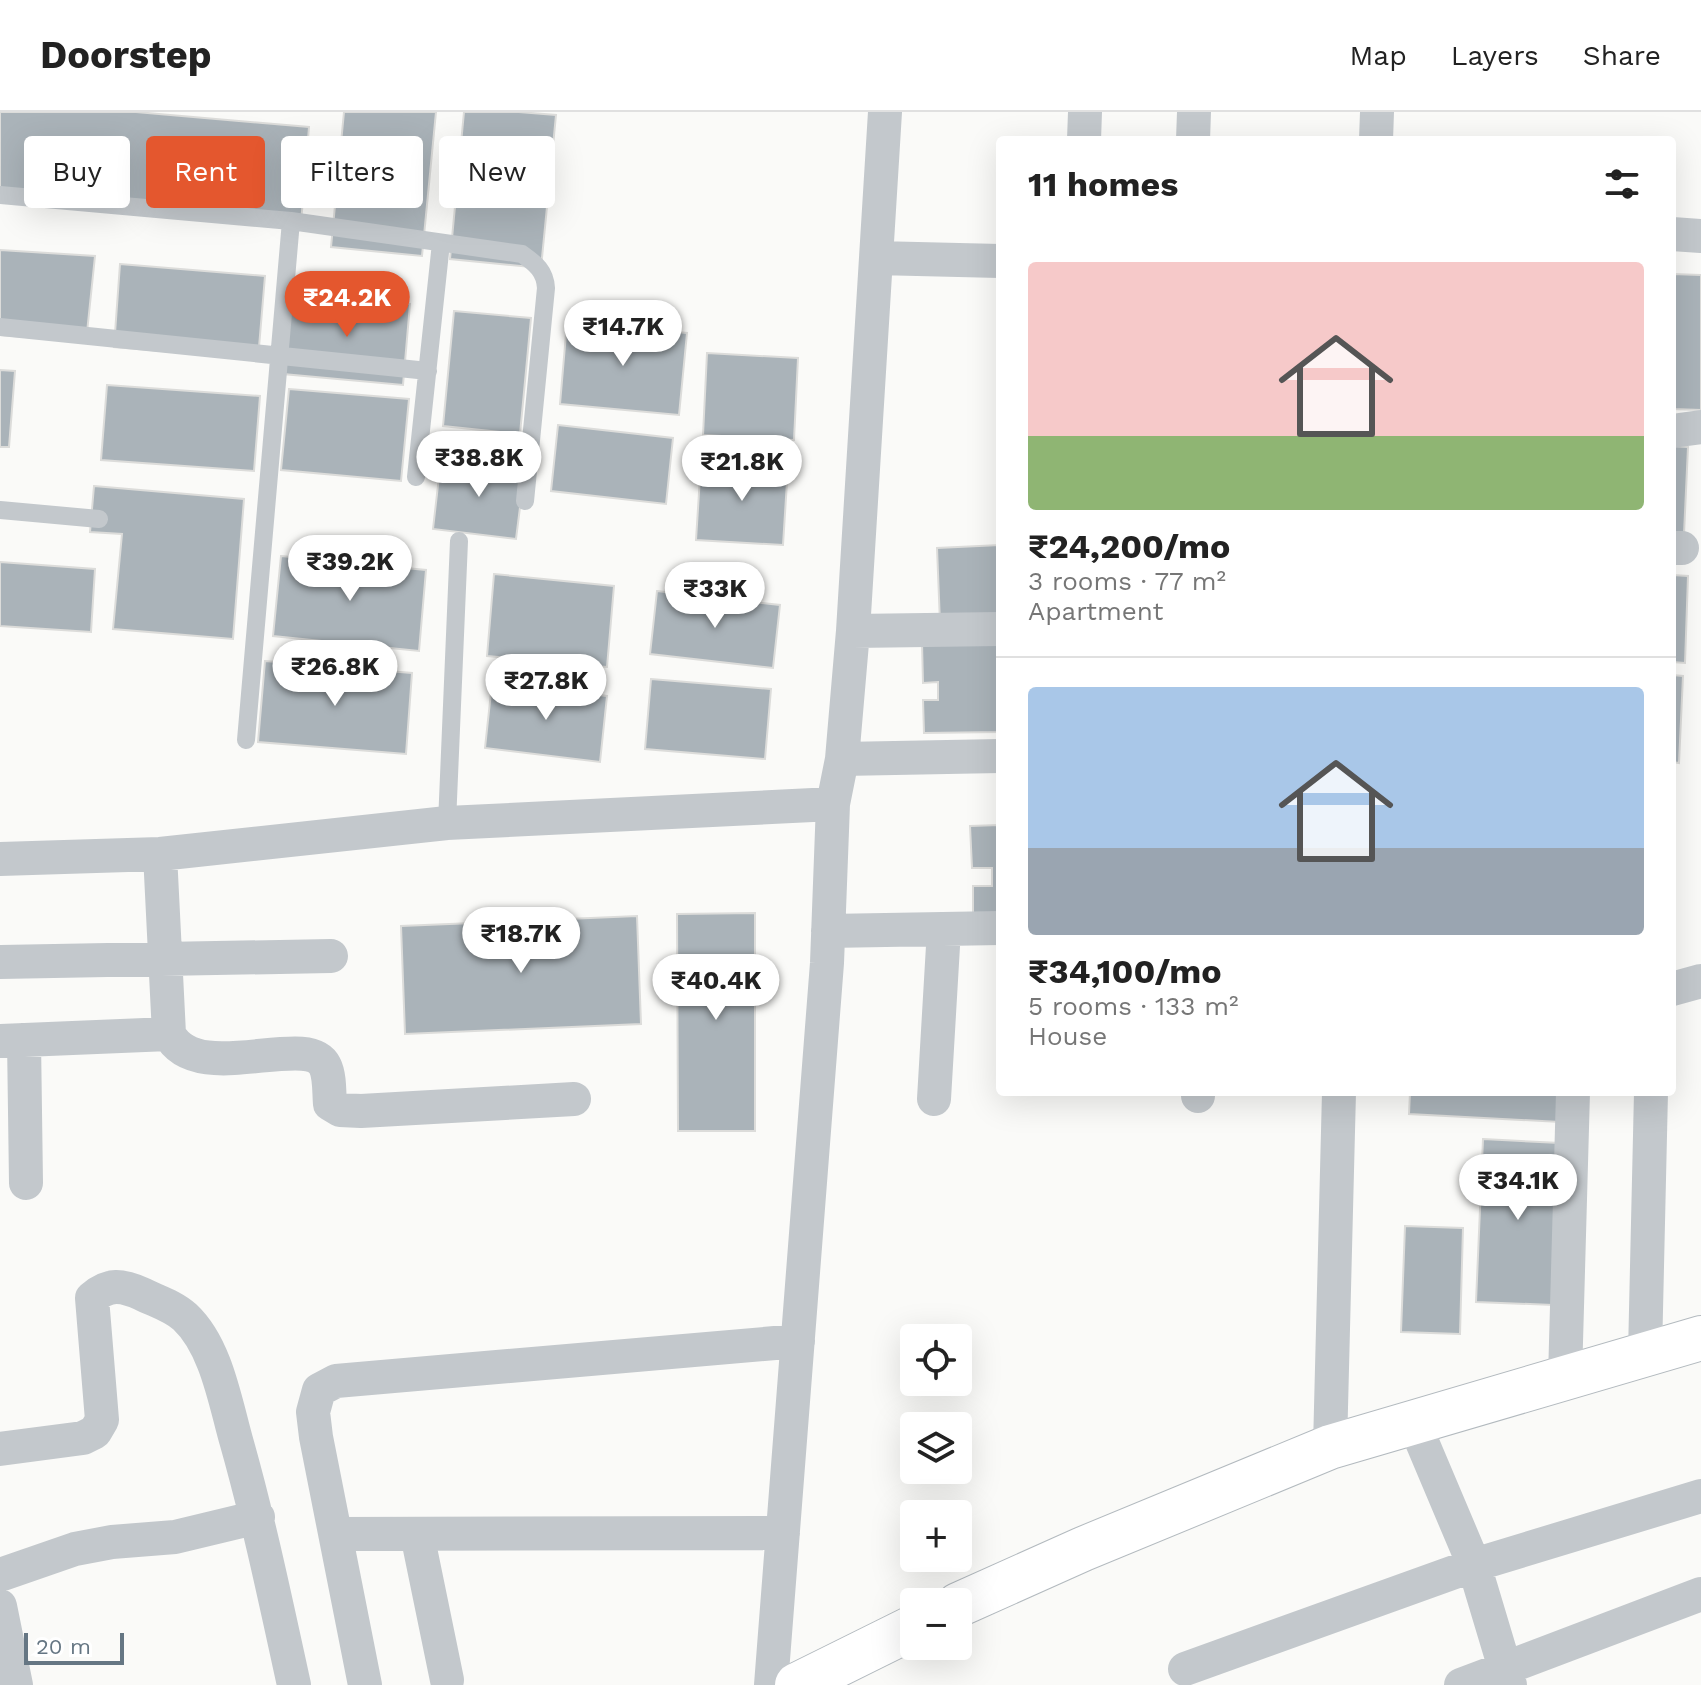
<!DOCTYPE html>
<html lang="en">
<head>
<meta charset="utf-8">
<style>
	body { margin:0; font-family:"Work Sans",sans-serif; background:#f6f6f6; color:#222; height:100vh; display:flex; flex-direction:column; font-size:30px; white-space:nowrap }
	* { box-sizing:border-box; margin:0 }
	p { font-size:26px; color:#767676 }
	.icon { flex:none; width:44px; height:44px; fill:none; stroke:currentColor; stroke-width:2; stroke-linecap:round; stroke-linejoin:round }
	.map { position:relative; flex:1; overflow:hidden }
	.details { position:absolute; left:996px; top:24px; width:680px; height:960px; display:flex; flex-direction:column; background:#fff; border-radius:8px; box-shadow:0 8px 32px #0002 }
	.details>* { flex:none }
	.banner { position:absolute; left:24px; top:24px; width:760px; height:72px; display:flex; gap:16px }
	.buttons { position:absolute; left:900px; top:1212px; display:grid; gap:16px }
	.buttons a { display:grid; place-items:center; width:72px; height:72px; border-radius:8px; background:#fff; box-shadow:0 8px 32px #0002; font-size:40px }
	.scale { position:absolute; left:24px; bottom:20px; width:100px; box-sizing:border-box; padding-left:8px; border:4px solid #657683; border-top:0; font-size:22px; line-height:28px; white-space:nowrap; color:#657683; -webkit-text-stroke:6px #fff; paint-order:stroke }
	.price { position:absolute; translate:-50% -68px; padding:0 18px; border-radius:28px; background:#fff; color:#222; font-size:26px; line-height:52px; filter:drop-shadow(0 2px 4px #0008) }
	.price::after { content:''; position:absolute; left:50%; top:48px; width:24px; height:18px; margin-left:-12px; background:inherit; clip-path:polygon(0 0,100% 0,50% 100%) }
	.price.active { background:#e4572e; color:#fff }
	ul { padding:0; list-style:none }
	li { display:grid; align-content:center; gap:16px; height:424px; padding:0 32px }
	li+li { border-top:2px solid #e0e0e0 }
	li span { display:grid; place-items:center; height:248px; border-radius:8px; color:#555 }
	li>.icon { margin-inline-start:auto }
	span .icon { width:144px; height:144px; fill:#fffc; stroke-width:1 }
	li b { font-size:34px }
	h2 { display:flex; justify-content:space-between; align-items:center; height:96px; padding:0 32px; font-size:34px }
	.tag { padding:0 28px; border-radius:8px; background:#fff; box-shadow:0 8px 32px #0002; font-size:28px; line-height:72px }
	.tag.active { background:#e4572e; color:#fff }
	header { display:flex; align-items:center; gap:48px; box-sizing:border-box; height:112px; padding:0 40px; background:#fff; border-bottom:2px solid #e0e0e0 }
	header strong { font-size:38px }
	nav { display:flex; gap:44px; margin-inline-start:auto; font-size:28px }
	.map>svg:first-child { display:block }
</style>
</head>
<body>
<header>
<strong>Doorstep</strong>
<nav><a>Map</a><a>Layers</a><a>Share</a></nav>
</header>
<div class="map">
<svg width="1701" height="1573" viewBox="0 0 1701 1573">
	<rect width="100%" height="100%" fill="#fafaf8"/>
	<path fill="#aab3b9" stroke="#dcdcda" stroke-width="2" d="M0,0H136L309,15L301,111L0,85Z
		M344,0H436L422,144L331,135Z
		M464,0H519L556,3L541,156L450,147Z
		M0,138L95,144L86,230L0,223Z
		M120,152L265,164L258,247L114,235Z
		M1672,162L1701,163V298L1672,297Z
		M291,180L410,192L403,273L283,262Z
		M454,199L531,206L520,322L443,314Z
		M567,210L687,221L679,303L560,292Z
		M707,241L798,246L794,328L703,323Z
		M0,258L15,259L9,335H0Z
		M107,273L260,284L254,359L101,348Z
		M289,277L409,287L401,369L281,358Z
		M558,313L673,326L666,392L551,379Z
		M1672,334L1688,335L1684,422H1672Z
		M441,347L525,356L516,427L433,417Z
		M701,349L788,354L783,433L696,428Z
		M94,374L244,387L233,527L113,517L122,422L90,420Z
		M1000,433V509L940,511L937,436Z
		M281,444L426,458L419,539L273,524Z
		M0,450L95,457L91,520L0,514Z
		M494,462L614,474L607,555L487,544Z
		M1672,463L1688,464L1685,551L1672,550Z
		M657,479L780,493L773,556L650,542Z
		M1000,530V620L924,621L923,588H938V570L923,571L922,531Z
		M265,549L412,561L406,642L258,630Z
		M1672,563L1683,564L1679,651L1672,650Z
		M651,567L771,577L765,647L645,637Z
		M492,571L607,584L600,650L485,636Z
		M1000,713V808H973V774H992V756H972L970,714Z
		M755,801V1019H678L677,802Z
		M637,804L641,912L405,922L401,814Z
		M1410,980H1562L1560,1010L1409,1002Z
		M1483,1027L1560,1031L1553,1193L1476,1190Z
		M1405,1114L1463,1116L1460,1222L1401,1220Z"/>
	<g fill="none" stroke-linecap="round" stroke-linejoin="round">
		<g stroke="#b3babf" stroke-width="46">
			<path id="secondary" d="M958,1493L1083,1437L1330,1335L1701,1226
				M797,1573L914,1515"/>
		</g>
		<path stroke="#c3c8cc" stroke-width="18" d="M0,83L291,109L522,142C536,152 545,159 546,176L525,389
			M0,215L428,259
			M416,365L441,131
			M0,398L99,407
			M246,628L291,109
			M447,711L459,429"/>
		<path stroke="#c3c8cc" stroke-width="34" d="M1084,28L1085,0
			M1193,28L1194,0
			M1376,28L1377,0
			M1672,122L1701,124
			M876,146L1000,149
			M1672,319L1701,315
			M1672,436H1682
			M853,519L1000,517
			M842,647L1000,644
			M160,742L169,922C197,976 308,918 325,954C330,964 329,981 330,992L340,998L361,999L574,987
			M0,747L160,742L447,711L833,692
			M828,819L1000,816
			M0,850L331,844
			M1672,877L1701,869
			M24,928L26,1071
			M0,929L169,922
			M1198,984V980
			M934,987L944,817
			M1645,1242L1651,980
			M1565,1266L1573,980
			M1414,1311L1474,1453L1510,1573
			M1330,1335L1339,980
			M0,1337L83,1326L95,1320L102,1308L92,1186C109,1171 122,1173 142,1182C156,1189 173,1194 185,1205C216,1234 225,1289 236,1328C259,1409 276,1491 294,1573
			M336,1422L783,1421
			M417,1422L447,1568
			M0,1463L75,1437L112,1430L175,1425L258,1405
			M0,1494L16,1573
			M1185,1557L1474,1453L1701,1384
			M365,1573L316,1325L313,1300L319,1278L336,1269L798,1229
			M771,1573L827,851L833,692L842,647L853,519L885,0
			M1461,1573L1701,1482"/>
		<use href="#secondary" stroke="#fff" stroke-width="44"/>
	</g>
</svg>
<div class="buttons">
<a><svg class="icon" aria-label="locate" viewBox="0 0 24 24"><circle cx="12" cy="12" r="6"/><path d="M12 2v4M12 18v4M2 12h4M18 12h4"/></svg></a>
<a><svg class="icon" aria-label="layers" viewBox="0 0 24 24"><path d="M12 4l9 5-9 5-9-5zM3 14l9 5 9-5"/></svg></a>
<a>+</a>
<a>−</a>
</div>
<div class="scale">20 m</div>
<b class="price active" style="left:347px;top:227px">₹24.2K</b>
<b class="price" style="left:623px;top:256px">₹14.7K</b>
<b class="price" style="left:479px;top:387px">₹38.8K</b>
<b class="price" style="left:742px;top:391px">₹21.8K</b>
<b class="price" style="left:350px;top:491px">₹39.2K</b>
<b class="price" style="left:715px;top:518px">₹33K</b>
<b class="price" style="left:335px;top:596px">₹26.8K</b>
<b class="price" style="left:546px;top:610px">₹27.8K</b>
<b class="price" style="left:521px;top:863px">₹18.7K</b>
<b class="price" style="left:716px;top:910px">₹40.4K</b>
<b class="price" style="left:1518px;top:1110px">₹34.1K</b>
<div class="banner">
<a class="tag">Buy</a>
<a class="tag active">Rent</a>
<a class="tag">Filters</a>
<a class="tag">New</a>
</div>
<section class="details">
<h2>11 homes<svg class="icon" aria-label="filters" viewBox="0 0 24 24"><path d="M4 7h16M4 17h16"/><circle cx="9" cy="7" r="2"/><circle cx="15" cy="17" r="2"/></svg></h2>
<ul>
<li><span style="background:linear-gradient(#f6c9c9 70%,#8fb573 0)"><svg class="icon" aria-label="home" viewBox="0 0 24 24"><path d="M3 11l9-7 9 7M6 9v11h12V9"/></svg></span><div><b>₹24,200/mo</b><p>3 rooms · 77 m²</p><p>Apartment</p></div></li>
<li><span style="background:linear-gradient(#a9c7e8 65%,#9aa5b1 0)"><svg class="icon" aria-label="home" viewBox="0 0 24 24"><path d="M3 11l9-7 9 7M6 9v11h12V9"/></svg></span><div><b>₹34,100/mo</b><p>5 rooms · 133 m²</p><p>House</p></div></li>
</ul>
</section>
</div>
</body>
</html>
